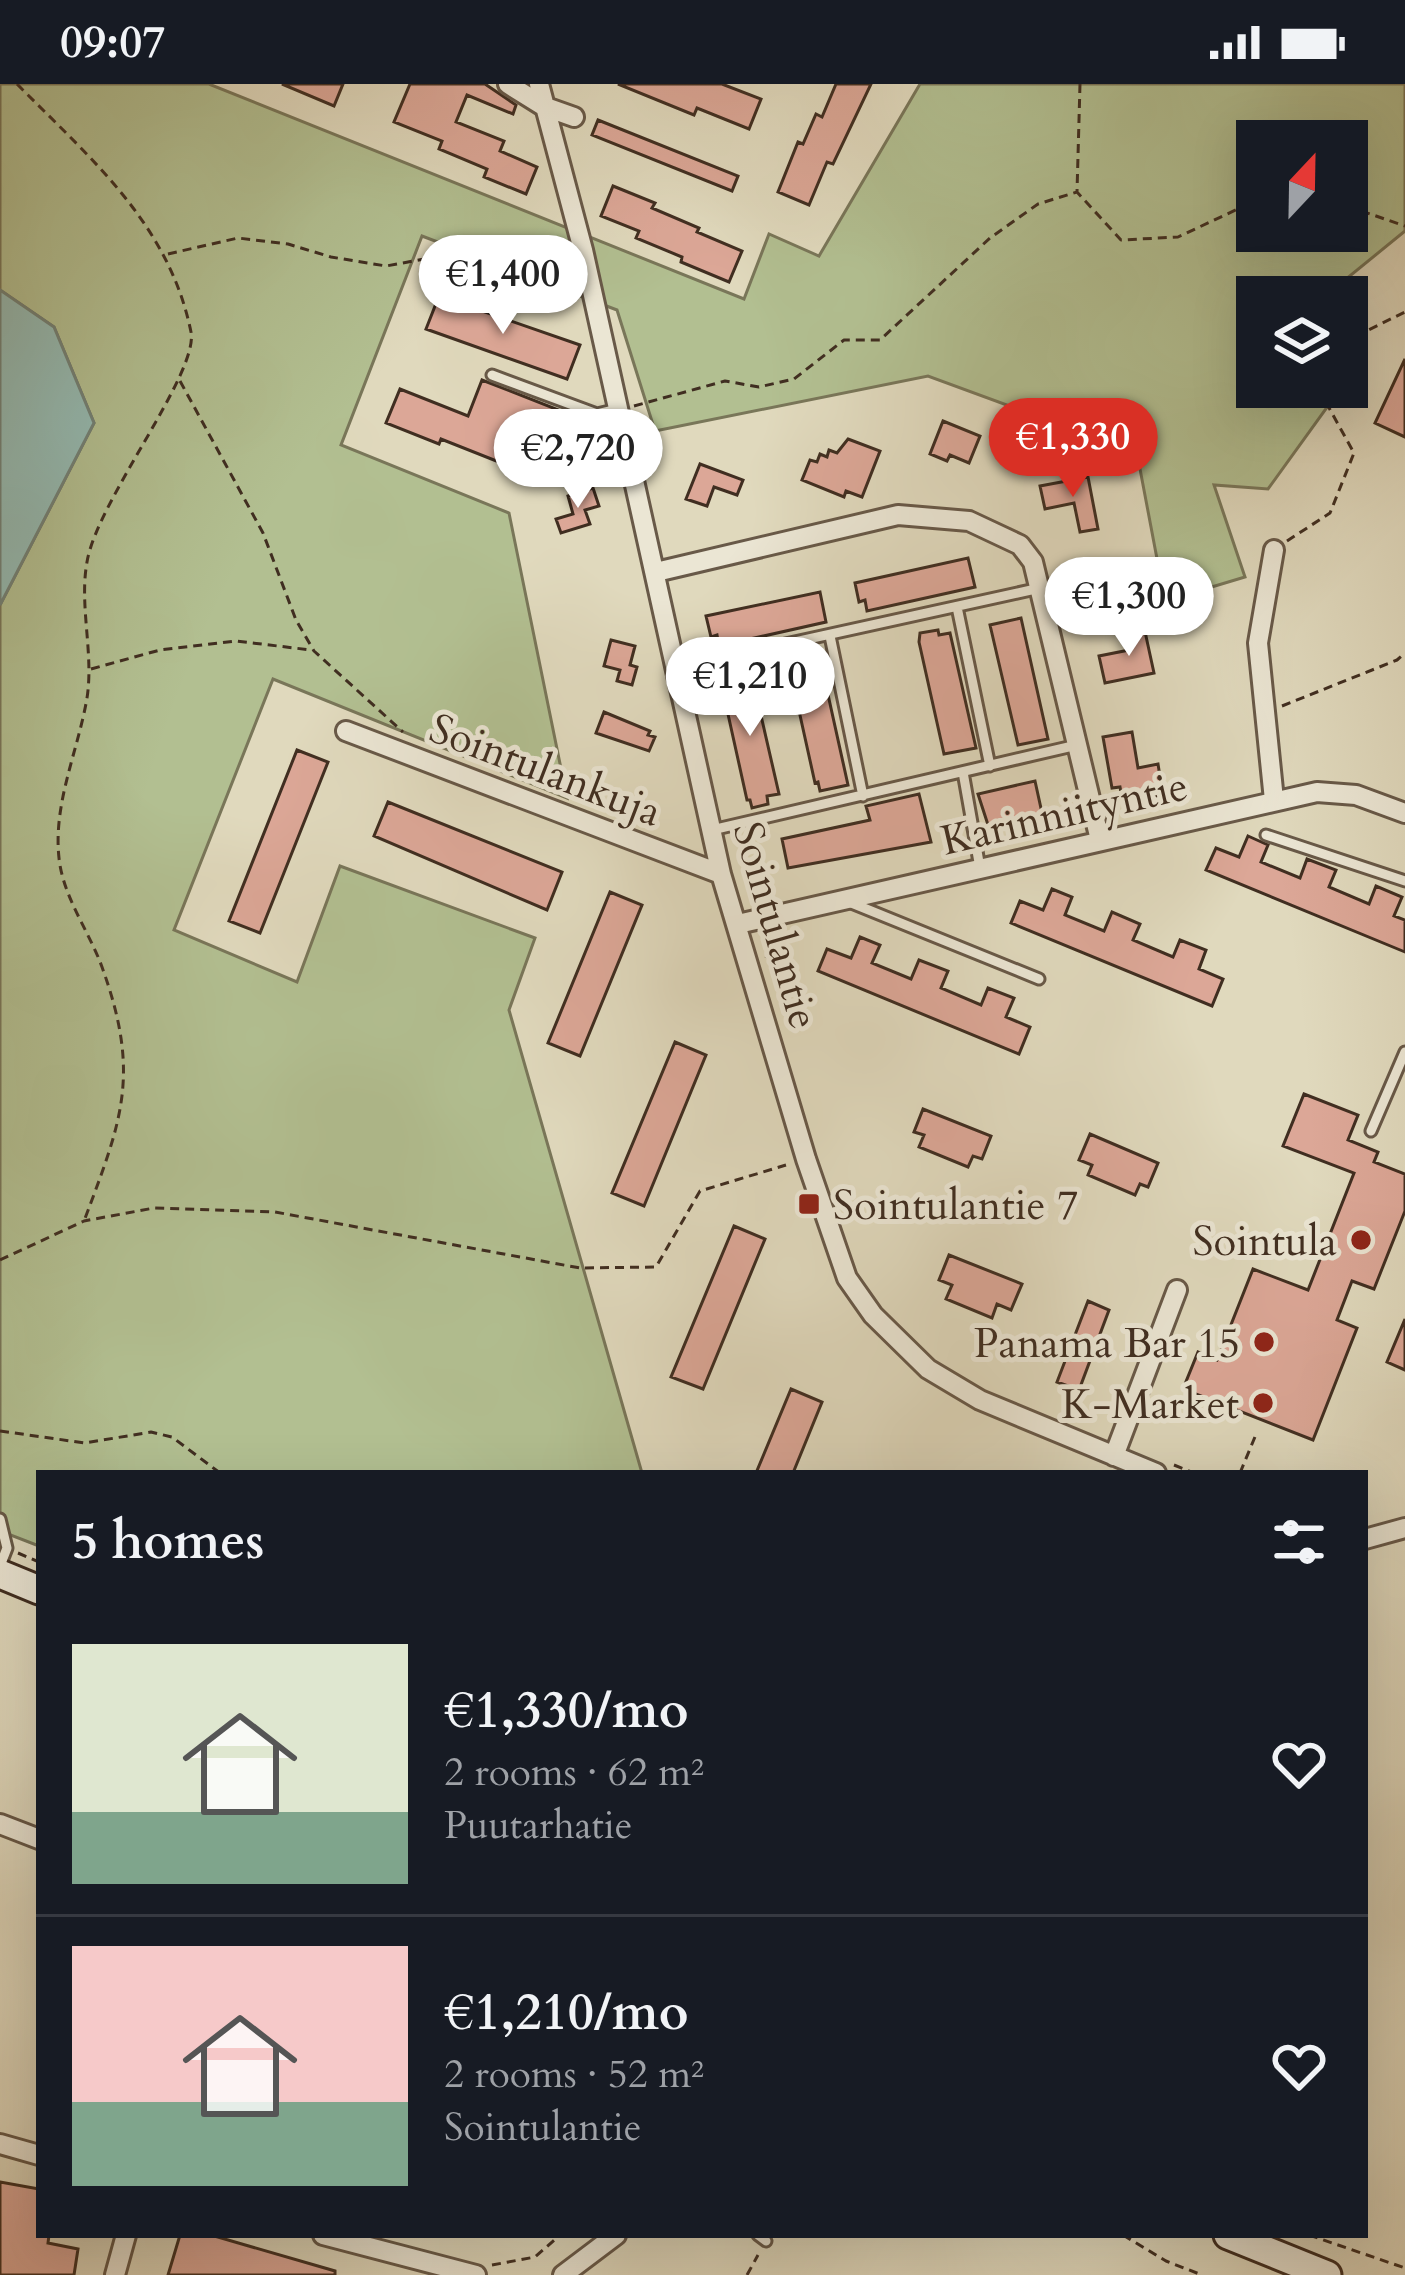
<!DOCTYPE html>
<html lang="en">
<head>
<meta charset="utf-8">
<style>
	body { margin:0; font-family:Cardo,serif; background:#20242c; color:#f1f3f6; height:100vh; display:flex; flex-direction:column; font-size:45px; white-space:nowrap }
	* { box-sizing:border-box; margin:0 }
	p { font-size:39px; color:#9ea1a6 }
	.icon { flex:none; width:66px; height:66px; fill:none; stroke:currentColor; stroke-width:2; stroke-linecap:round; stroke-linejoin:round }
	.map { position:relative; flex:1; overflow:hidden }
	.sheet { position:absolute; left:36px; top:1386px; width:1332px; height:768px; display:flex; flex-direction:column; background:#171b24; border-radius:0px; box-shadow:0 12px 48px #0002 }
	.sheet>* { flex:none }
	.needle { width:78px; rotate:22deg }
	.fabs { position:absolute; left:1236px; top:36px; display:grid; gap:24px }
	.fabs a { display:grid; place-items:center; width:132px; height:132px; border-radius:0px; background:#171b24; box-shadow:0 12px 48px #0002; font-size:60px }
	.price { position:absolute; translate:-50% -102px; padding:0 27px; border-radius:42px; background:#fff; color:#222; font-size:39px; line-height:78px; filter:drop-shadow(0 3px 6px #0008) }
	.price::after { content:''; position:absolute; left:50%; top:72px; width:36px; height:27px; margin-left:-18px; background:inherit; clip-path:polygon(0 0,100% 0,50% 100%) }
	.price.current { background:#d93025; color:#fff }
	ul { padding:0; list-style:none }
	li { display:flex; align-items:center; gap:36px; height:300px; padding:0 36px }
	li+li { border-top:3px solid #363941 }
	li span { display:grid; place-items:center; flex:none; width:336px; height:240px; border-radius:0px; color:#555 }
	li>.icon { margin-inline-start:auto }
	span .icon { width:144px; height:144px; fill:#fffc; stroke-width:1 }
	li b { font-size:51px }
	h2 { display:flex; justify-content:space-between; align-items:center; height:144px; padding:0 36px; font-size:51px }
	.status { display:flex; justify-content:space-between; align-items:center; height:84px; padding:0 60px; background:#171b24; direction:ltr }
	.status svg { height:33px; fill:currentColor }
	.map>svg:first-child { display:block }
</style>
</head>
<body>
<div class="status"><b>09:07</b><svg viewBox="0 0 49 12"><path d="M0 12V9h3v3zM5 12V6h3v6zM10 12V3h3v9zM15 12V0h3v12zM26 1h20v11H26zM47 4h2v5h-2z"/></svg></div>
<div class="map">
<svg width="1405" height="2191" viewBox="0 0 1405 2191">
	<rect width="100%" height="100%" fill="#e0d9bd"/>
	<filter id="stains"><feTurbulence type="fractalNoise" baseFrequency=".00167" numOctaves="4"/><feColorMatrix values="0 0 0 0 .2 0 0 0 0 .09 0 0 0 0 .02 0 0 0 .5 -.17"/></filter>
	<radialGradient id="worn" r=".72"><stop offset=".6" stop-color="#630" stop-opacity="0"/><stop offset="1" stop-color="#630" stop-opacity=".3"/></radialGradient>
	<path fill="#b2bf91" stroke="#797659" stroke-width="3" fill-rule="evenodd" d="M0,0H209L744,215L769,150L819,172L920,0H1405V147L1324,213H1257V303H1308L1328,322L1268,405L1214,401L1245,493L1165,517L1137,369L928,292L655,347L617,226L422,152L341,361L509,429L567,714L273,595L174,846L297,898L340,782L535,854L509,926L642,1389H39V1462L0,1447V521L94,339L54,243L0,206ZM1257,57H1347V147H1257Z"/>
	<path fill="#94bab2" stroke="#728278" stroke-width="3" d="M0,206L54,243L94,339L0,521Z"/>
	<path fill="#dca797" stroke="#402e21" stroke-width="3" d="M282,0H343L334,22Z
		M410,0H485L516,21L513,30L467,11L456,38L504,57L500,67L537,83L526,110L484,93L487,85L439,65L442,57L394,38Z
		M618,0H722L761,15L749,45L697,24L694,31Z
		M836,0H871L833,80L827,78L809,121L778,108L798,58L803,60L816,30L822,33Z
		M598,36L738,92L732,107L592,51Z
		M613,102L655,119L652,124L699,144L697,148L742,167L729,198L681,178L682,173L636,154L639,147L601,132Z
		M439,212L580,261L567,295L426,245Z
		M1405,275V353L1375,339Z
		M482,296L589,338L583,353L529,331L509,382L441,355L439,360L386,339L400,305L468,332Z
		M943,337L980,352L969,379L950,371L947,377L930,370Z
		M848,355L880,367L862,413L846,407L844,413L802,396L810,376L817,378L820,370L827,373L829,366L837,369Z
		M700,380L743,396L737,411L714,403L707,422L686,415Z
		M1088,393L1098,445L1080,448L1074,419L1045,425L1040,402Z
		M593,404L599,422L585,426L590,440L561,449L556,435L573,430L568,412Z
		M968,474L975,503L867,527L865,516L859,518L855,499Z
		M820,508L826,538L719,562L717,551L711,553L706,532Z
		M1021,534L1048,655L1018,661L990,541Z
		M1144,543L1154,589L1105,599L1099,572L1129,566L1125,547Z
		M938,546L939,551L950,549L976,664L944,670L919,558L920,549Z
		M611,556L635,562L630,581L637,583L632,601L617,597L620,586L604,582Z
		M819,570L848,701L820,707L818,698L815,699L788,577Z
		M751,588L779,710L767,712L768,720L752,724L750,716H747L720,594Z
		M604,628L650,647L648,651L655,653L649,667L596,649Z
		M1132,648L1138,684L1158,680L1163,711L1123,719L1120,703L1112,704L1103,653Z
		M297,666L328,678L260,849L229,837Z
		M1035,697L1042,729L989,744L978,710Z
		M919,710L931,758L788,784L782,755L870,736L866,722Z
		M388,718L562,788L547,826L374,752Z
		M1248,752L1268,761L1261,778L1300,794L1307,775L1336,786L1329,803L1369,820L1376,802L1402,813L1394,832L1405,836V868L1206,786L1216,764L1239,773Z
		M1052,805L1072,813L1065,831L1104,847L1112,828L1140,840L1133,856L1173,873L1180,856L1206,866L1199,885L1223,895L1212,922L1011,839L1020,817L1043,826Z
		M610,808L642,821L580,972L548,959Z
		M860,853L880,861L872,879L911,895L919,876L948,887L941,904L981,921L988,904L1014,914L1006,933L1030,943L1019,970L818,887L827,865L851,874Z
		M675,958L706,971L644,1122L612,1109Z
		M1304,1010L1358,1031L1348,1056L1378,1068L1374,1078L1405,1090V1127L1374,1205L1352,1197L1337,1236L1357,1244L1313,1356L1183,1305L1198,1268L1217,1276L1253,1185L1308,1206L1354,1089L1283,1062Z
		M923,1025L991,1052L982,1075L973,1072L968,1083L919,1063L924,1051L914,1048Z
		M1090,1050L1158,1079L1148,1103L1140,1100L1135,1111L1088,1091L1092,1081L1079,1076Z
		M734,1142L765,1155L703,1305L671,1293Z
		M949,1171L1022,1200L1011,1226L997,1220L992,1234L946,1215L952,1201L939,1196Z
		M1088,1217L1109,1226L1079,1306L1057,1298Z
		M1405,1235V1286L1387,1278Z
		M791,1305L822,1318L793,1389H756Z
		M0,2098L39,2105V2151H49L48,2159L78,2165L74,2191H0Z
		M180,2151H211L335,2187V2191H168Z"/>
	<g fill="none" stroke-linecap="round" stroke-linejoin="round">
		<g stroke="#685948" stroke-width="15">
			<path id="service" d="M492,291L597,330L618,325
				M957,523L990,682
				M830,552L863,712
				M676,584L1040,504
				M963,688L980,784
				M712,746L1077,661
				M1266,751L1405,797
				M849,818L1039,895
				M1371,1047L1405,968
				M0,1435L7,1464L0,1482
				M758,2151L766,2157"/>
		</g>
		<g stroke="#685948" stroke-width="24">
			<path id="minor" d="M508,0L543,22L574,33
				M539,0L583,166L721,790L806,1075L847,1194L873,1231L928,1285L980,1316L1156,1389
				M1274,466L1258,559L1274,716
				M656,488L898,431L969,437L1020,461L1033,478L1100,756
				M346,647L721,790
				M738,840L1317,708L1356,711L1405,729
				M1114,1372L1177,1206
				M1365,1455L1405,1444
				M0,1740L39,1755
				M0,2060L39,2071
				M323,2151L476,2191
				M115,2191L126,2151
				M563,2191L616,2151"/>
		</g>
		<g stroke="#402e21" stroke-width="33">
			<path id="secondary" d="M0,1490L39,1506
				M1228,2151L1327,2191"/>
		</g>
		<path stroke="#402e21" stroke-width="3" stroke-dasharray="9 6" stroke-linecap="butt" d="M17,0C91,75 169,140 191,248C199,289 97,417 87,478C79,522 94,569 87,614C78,667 53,719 59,774C63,813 89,847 102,883C141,991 122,1036 84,1137
			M1080,0L1077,108L1121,156L1178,153L1257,116
			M1347,122L1405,142
			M168,170L238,154L288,160L331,173L386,182L490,163L565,166
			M1347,263L1350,255L1405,228
			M180,297L263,449L296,536L314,567L403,648
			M634,322L725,297L759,303L794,295L844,256H880L990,154L1038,120L1077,108
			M1287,457L1330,429L1354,369L1328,322L1334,303
			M91,585L160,566L236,557L311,566
			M1282,622L1397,576L1405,569
			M766,874L777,851
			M0,1176L84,1137L154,1124L275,1128L580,1184L656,1183L700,1107L786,1081
			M0,1347L85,1359L151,1348L172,1353L220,1389
			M1174,1381L1194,1389
			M1240,1389L1257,1348
			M18,1469L39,1478
			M1123,2151L1166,2177L1202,2191
			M1309,2151L1405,2184
			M492,2181L535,2173L560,2151
			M747,2191L758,2171"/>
		<use href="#service" stroke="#ebe6d4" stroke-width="9"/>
		<use href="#minor" stroke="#ebe6d4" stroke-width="18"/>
		<use href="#secondary" stroke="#ebe6d4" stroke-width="27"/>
	</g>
	<g fill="#8f2418" stroke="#ebe6d4" stroke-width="4.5">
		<rect x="797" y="1108" width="24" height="24" rx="6"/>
		<circle cx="1361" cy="1156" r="12"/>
		<circle cx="1264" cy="1258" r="12"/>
		<circle cx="1263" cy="1319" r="12"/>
	</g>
	<g text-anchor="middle" stroke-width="10" stroke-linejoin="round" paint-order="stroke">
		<g font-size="42" fill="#402e21" stroke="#ebe6d4">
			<text transform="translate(546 685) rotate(21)" y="15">Sointulankuja</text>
			<text transform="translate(1064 728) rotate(-13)" y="15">Karinniityntie</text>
			<text transform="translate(777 841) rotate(74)" y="15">Sointulantie</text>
		</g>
		<g font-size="42" fill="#402e21" stroke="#ebe6d4" text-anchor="end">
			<text x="833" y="1135" text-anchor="start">Sointulantie 7</text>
			<text x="1337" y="1171">Sointula</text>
			<text x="1240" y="1273">Panama Bar 15</text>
			<text x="1239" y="1334">K-Market</text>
		</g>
	</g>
	<rect width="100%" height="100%" filter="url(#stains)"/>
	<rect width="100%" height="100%" fill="url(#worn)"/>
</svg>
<div class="fabs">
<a><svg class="needle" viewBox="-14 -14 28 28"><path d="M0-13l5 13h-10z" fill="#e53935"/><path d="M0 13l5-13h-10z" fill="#9ea1a6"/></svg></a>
<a><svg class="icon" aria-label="layers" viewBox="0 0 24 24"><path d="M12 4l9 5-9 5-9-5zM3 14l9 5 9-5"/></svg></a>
</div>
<b class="price" style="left:503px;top:253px">€1,400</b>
<b class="price current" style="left:1073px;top:416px">€1,330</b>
<b class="price" style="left:578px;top:427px">€2,720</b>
<b class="price" style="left:1129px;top:575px">€1,300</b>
<b class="price" style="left:750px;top:655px">€1,210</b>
<section class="sheet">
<h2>5 homes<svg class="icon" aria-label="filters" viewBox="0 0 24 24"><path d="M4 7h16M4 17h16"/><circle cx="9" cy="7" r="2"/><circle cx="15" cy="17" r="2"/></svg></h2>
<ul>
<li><span style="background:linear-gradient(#dfe7d0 70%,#7fa58c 0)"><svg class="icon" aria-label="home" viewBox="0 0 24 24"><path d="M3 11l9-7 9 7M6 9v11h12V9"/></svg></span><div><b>€1,330/mo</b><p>2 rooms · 62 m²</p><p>Puutarhatie</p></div><svg class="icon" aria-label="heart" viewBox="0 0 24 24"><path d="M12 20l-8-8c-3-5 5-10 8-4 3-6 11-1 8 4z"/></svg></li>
<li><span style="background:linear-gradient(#f6c9c9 65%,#7fa58c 0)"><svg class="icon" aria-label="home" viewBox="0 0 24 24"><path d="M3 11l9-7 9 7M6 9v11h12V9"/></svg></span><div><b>€1,210/mo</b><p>2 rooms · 52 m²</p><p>Sointulantie</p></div><svg class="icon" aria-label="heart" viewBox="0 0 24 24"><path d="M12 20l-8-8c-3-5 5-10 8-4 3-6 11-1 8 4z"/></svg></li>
</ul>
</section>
</div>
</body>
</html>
